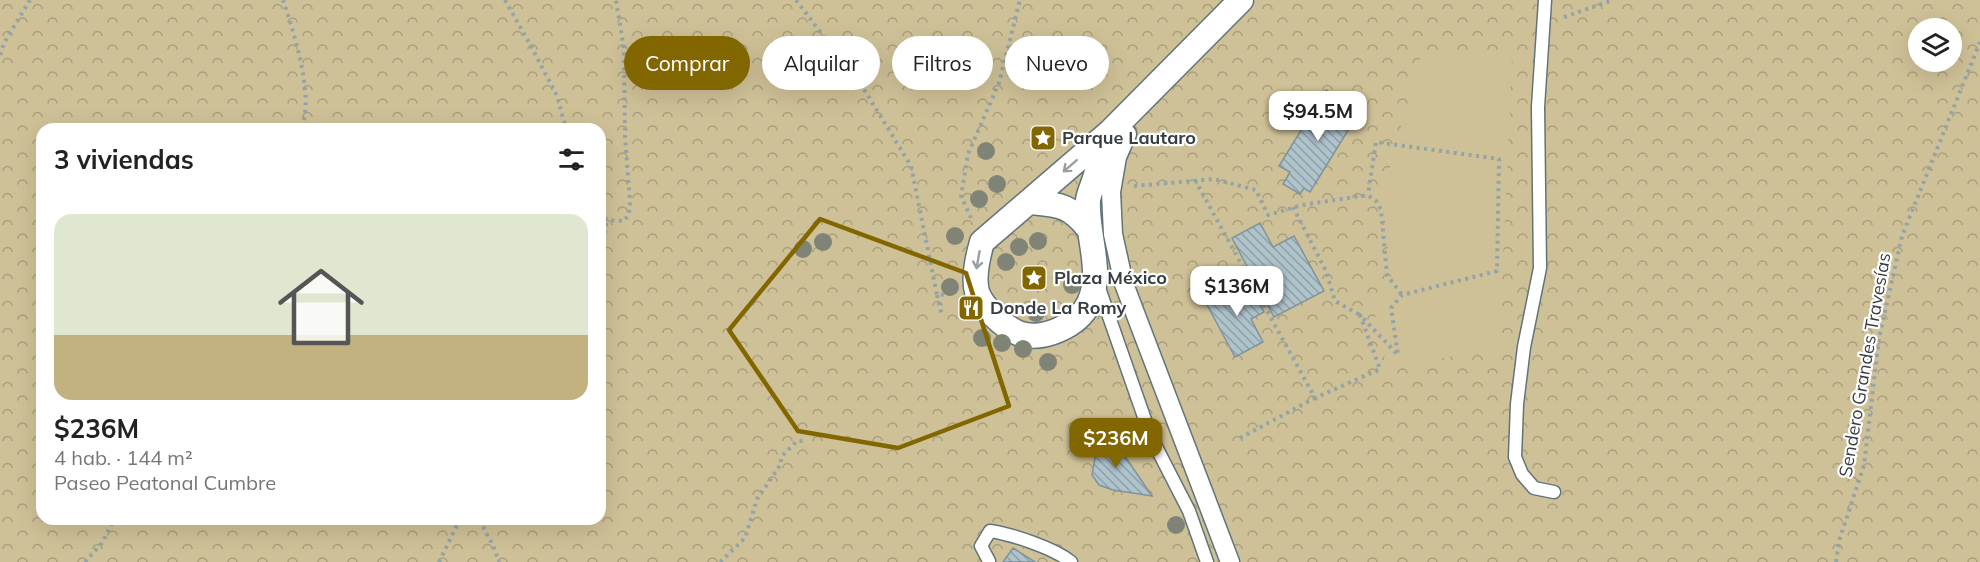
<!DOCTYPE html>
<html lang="es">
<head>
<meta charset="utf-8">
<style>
	body { margin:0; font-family:Mulish,sans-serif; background:#f2f2f2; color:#222; height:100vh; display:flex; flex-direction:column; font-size:22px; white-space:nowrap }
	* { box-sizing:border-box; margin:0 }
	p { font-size:20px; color:#767676 }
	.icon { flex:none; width:33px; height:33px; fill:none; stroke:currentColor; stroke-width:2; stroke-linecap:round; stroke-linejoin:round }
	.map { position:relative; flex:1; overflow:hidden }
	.sheet { position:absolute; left:36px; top:123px; width:570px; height:402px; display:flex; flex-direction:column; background:#fff; border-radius:18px; box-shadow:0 6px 24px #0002 }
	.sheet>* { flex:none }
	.guide { position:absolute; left:624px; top:36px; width:570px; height:54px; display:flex; gap:12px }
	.buttons { position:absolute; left:1908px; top:18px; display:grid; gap:12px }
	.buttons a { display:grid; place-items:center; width:54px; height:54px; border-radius:50%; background:#fff; box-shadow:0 6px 24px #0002; font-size:30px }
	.price { position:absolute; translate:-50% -51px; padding:0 14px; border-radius:12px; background:#fff; color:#222; font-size:20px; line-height:39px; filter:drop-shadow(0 2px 3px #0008) }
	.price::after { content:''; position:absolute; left:50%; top:36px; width:18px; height:14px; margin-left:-9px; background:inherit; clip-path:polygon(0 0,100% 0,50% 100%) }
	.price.selected { background:#826700; color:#fff }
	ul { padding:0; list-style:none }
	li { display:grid; align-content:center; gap:12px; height:318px; padding:0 18px }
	li span { display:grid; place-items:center; height:186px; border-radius:18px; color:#555 }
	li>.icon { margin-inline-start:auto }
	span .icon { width:108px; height:108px; fill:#fffc; stroke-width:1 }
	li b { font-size:26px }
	h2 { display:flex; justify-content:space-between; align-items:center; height:72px; padding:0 18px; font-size:26px }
	.pill { padding:0 21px; border-radius:27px; background:#fff; box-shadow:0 6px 24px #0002; font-size:21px; line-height:54px }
	.pill.selected { background:#826700; color:#fff }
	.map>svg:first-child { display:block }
</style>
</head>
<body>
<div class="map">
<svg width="1980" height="562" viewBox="0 0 1980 562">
	<defs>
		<pattern id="park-crowns" width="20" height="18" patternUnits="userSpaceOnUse" patternTransform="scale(1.5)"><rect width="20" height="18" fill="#cfc197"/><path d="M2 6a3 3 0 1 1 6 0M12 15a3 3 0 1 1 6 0" fill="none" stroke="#a99e7d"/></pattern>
		<pattern id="building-back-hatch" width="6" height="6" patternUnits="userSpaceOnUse" patternTransform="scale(1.5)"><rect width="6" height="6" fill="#afc3cb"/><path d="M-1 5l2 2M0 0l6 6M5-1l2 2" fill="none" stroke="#8fa0a6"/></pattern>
	</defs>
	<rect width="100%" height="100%" fill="#d5eaf1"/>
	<path fill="url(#park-crowns)" fill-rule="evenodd" d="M0,0H1980V562H0ZM1918,28H1952V62H1918ZM42,129H600V519H42Z"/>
	<path fill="#cfc197" d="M1422,51L1512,56L1499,348L1387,368L1372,299L1393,293L1382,196Z"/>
	<path fill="url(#building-back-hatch)" stroke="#80939a" stroke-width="1.5" d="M1326,90L1360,111L1310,192L1304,188L1300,194L1283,184L1290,172L1279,166Z
		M1260,223L1273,247L1294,236L1324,291L1274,317L1232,238Z
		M1246,279L1264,312L1251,319L1263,342L1235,357L1205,301Z
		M1109,433L1152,496L1113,490L1099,485L1092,475L1098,440Z
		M1013,548L1035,562H1003Z"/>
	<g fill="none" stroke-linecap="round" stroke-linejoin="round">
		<g stroke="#61747a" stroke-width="15">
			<path id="service" d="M1545,0L1538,107L1540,268L1524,347L1517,404L1515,457L1522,474L1534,488L1554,492
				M1098,285L1151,437L1189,511L1207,562
				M989,561L981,546L990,531C1011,534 1054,548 1071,562"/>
		</g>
		<g stroke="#61747a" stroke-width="21">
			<path id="pedestrian" d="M1127,134L1117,157L1111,192L1113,234L1124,284L1230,562"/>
		</g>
		<g stroke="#61747a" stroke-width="27">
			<path id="minor" d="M1111,131C1105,146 1100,162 1095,178C1093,185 1089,193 1088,200C1086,235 1104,271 1089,303C1078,326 1042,342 1018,333C1004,327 982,307 977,292C973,277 978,256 982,242L1111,131L1241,0
				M1029,202C1059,205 1069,204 1089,229"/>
		</g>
		<path stroke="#93a3a8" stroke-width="4" stroke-dasharray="3 4.5" stroke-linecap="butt" d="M283,0C294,33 315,97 301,129
			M505,0L531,46L557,96L566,129
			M796,0L865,91L911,166L937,295L951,294
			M1564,17L1613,0
			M0,55L4,43L30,0
			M1195,180L1315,398L1380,369L1360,315L1398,355L1391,308L1402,295L1497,271L1499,159L1376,142L1368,195
			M1134,186L1214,179L1256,190L1268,215L1302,205L1368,195L1377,202L1381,210L1387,275L1402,295
			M1293,207L1326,271L1335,301L1360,315
			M600,212L607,220L624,221L629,214L630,202L625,137L624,50L616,0
			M971,218L961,196L968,154L999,83L1020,0
			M600,263L607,220
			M937,295L942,316
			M1240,438L1315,398
			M484,519V529L493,545L499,562
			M85,562L102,543L114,519
			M439,562L460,519
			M720,562L745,538L757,499L781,464V457L797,441H807
			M1836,562L1839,541L1864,465L1879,338L1902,236L1980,42"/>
		<use href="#service" stroke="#fff" stroke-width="12"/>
		<use href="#pedestrian" stroke="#fff" stroke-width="18"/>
		<use href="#minor" stroke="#fff" stroke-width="24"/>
	</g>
	<g fill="#808476">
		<circle cx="986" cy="151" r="9"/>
		<circle cx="997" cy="184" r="9"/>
		<circle cx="979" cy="199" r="9"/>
		<circle cx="955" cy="236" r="9"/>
		<circle cx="1038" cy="241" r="9"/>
		<circle cx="823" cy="242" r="9"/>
		<circle cx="1019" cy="247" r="9"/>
		<circle cx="803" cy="249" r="9"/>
		<circle cx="1006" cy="262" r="9"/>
		<circle cx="1072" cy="285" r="9"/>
		<circle cx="950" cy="287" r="9"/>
		<circle cx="1036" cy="313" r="9"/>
		<circle cx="982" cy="338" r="9"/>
		<circle cx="1002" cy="343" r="9"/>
		<circle cx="1023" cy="349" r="9"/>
		<circle cx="1048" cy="362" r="9"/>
		<circle cx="1176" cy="525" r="9"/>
	</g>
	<defs><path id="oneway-shaft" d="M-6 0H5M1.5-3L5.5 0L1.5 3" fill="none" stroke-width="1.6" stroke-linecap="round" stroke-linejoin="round" transform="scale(1.5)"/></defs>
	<g stroke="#9a9ea0">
		<use href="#oneway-shaft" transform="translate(1070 166) rotate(139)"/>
		<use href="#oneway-shaft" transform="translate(978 260) rotate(100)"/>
	</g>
	<path fill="none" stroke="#826700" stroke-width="4.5" stroke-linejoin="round" d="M820,219L966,273L1009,406L898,448L798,431L729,330Z"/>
	<defs>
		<g id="sight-square" transform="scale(1.35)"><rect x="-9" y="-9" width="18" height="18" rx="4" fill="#826700" stroke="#fff"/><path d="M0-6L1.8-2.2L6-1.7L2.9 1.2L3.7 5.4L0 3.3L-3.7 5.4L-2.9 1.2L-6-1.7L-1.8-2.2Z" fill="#fff"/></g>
		<g id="restaurant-square" transform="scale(1.35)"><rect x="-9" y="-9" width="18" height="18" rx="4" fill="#826700" stroke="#fff"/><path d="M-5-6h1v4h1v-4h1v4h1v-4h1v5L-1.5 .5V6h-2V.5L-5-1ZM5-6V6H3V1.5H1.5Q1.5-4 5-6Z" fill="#fff"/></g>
	</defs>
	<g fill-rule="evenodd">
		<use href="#sight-square" x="1043" y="138"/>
		<use href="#sight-square" x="1034" y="278"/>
		<use href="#restaurant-square" x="971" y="308"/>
	</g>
	<g text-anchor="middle" stroke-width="4.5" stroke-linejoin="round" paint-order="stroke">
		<g font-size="18" font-weight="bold" fill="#363e41" stroke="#fff" text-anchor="start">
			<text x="1062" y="144">Parque Lautaro</text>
			<text x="1054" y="284">Plaza México</text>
			<text x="990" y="314">Donde La Romy</text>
		</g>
		<g font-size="18" fill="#363e41" stroke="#fff">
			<text transform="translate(1865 365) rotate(-80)" y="6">Sendero Grandes Travesías</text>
		</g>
	</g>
</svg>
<div class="buttons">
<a><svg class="icon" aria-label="layers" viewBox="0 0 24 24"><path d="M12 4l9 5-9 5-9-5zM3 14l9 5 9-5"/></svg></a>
</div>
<b class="price" style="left:1318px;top:142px">$94.5M</b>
<b class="price" style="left:1237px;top:317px">$136M</b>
<b class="price selected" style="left:1116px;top:469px">$236M</b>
<div class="guide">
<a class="pill selected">Comprar</a>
<a class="pill">Alquilar</a>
<a class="pill">Filtros</a>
<a class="pill">Nuevo</a>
</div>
<section class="sheet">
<h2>3 viviendas<svg class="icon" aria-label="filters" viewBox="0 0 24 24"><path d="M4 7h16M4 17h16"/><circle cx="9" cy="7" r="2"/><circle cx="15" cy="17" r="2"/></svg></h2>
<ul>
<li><span style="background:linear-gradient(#dfe7d0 65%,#c2b280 0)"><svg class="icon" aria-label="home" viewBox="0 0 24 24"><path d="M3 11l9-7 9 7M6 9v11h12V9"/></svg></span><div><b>$236M</b><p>4 hab. · 144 m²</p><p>Paseo Peatonal Cumbre</p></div></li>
</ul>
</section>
</div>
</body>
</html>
